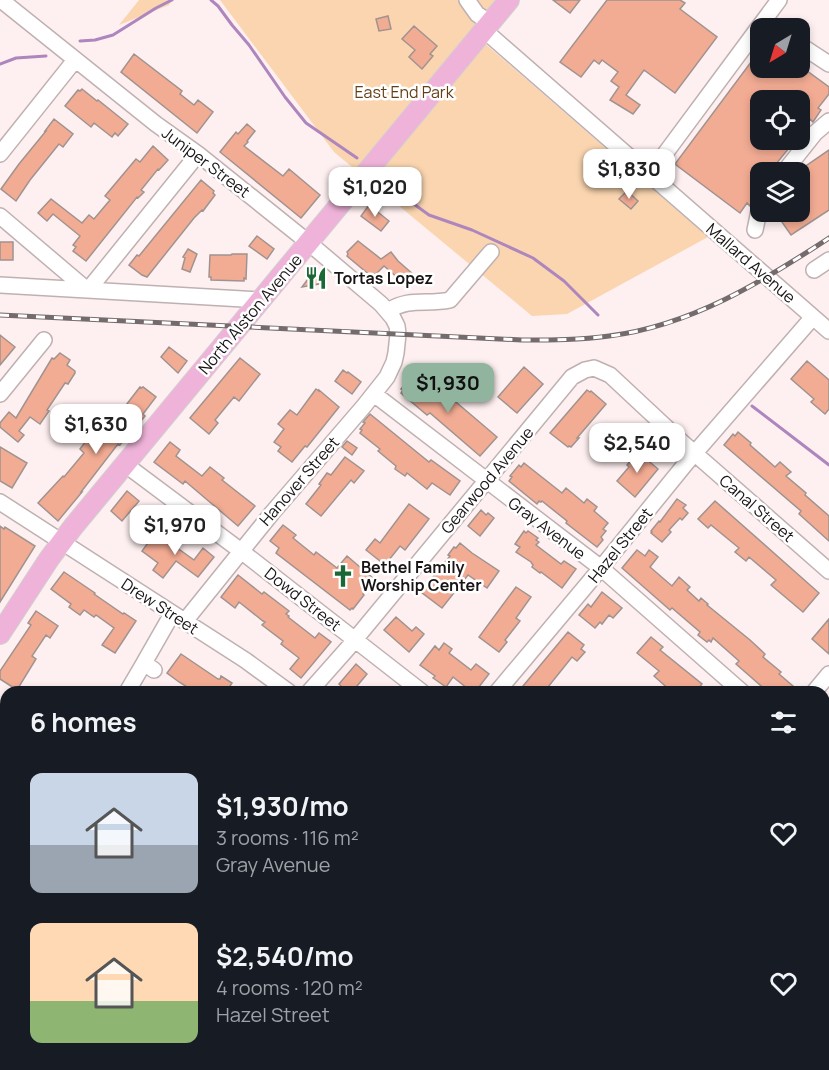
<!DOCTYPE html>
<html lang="en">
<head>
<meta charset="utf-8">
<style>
	body { margin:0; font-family:Manrope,sans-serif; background:#20242c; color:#f1f3f6; height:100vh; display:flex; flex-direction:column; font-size:22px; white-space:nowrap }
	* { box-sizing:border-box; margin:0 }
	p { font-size:20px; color:#9ea1a6 }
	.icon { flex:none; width:33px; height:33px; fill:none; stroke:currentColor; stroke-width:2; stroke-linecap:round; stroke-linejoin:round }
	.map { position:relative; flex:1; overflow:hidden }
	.panel { position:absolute; left:0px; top:686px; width:830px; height:386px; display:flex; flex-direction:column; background:#171b24; border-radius:18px 18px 0 0; box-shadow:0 3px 9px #0003 }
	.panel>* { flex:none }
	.needle { width:39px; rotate:218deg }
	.tools { position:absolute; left:750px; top:18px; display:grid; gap:12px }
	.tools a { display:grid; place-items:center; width:60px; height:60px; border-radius:12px; background:#171b24; box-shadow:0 3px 9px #0003; font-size:30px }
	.price { position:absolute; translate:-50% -51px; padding:0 14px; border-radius:12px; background:#fff; color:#222; font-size:20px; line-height:39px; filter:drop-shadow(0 2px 3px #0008) }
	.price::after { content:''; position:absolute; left:50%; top:36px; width:18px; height:14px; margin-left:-9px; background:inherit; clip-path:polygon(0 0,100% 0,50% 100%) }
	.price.current { background:#91b49f; color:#111 }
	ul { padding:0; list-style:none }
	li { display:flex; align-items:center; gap:18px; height:150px; padding:0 30px }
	li span { display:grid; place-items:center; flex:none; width:168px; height:120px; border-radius:12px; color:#555 }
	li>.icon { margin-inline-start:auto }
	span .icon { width:72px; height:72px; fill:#fffc; stroke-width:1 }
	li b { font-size:26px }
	h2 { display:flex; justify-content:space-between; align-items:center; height:72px; padding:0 30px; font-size:26px }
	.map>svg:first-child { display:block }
</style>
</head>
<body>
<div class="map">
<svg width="829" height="1070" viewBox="0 0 829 1070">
	<rect width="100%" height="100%" fill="#feeff0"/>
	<path fill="#fad5b0" d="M139,0H172L169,5L119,25Z
		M220,0H500L475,35L708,237L567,314L532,316L334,152Z
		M266,1065H297L305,1070H263Z"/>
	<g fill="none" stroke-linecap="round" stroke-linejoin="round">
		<path stroke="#ad86be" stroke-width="3" d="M211,0L218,6L232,25L249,45L285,97L306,123L357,158
			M80,41L95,40L113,35L156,8L172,0
			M0,64L16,58L46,56
			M382,181L429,215L472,230L533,258L564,281L598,315
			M752,406L829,465
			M0,905L6,907
			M318,1065L328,1070"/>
	</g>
	<path fill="#f3ac94" stroke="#a0938f" stroke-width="1.5" d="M553,0H580L570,13Z
		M607,0H680L685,3L680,9L717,37L675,93L644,70L626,95L640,105L633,114L610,100L619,87L611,81L618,72L602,60L599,64L594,60L581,77L560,62Z
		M388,16L391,29L379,31L376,19Z
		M414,26L437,46L430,54L433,56L422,69L409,57L415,50L402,39Z
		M760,50V68H803L829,87V94L818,108L821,110L813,122L810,119L800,133V100H760V140H797L790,149L789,148L776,164L777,165L774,172H760V185L755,193L758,195L752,200L750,206L747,203L740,213L675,164Z
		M134,54L182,91L180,94L194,105L198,100L213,112L197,133L121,72Z
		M82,89L97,101L98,100L128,124L118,136L115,133L112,137L94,123L91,127L65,106L78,90L80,91Z
		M54,119L73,134L63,147L59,144L30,180L16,201L1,189L19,164L46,131H45Z
		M247,124L255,131L247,141L248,142L244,146L283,176L289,169L320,195L301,218L220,152L236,132L238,134Z
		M153,146L168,160L159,170L158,169L141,190L144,192L138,198L137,197L86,261L73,251L76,247L73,245L80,236L53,214L47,221L38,213L51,199L82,223L89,215L94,219L110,200L105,196L136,159L140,162Z
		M829,150V210L791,235L775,212H800V172H797Z
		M201,180L214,191L213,193L215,195L203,211L202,210L194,218L147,277L142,275L129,265L137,255L139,256Z
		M627,191L638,201L631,209L619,199Z
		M369,205L389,221L381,231L361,216Z
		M257,236L274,249L267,259L249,246Z
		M358,241L381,259L391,252L398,261L414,275L406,285L384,266L375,275L374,274L372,277L347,256L348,254L347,252Z
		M0,242H13V260H0Z
		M188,249L197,254L190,272L182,269L185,258L183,257Z
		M232,254H247L246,279L244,278V281L211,280V277H209L210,255H231Z
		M314,271L324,278L319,284L302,287Z
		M0,335L15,347L0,365Z
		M169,347L187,361L178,373L161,357Z
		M60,353L70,360L67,365L75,371V373L68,384L65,383L47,410L49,411L40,424L30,417L19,431L24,435L18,442L0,427V423L9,412L16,418L52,358L54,359Z
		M240,358L260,374L239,401L234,397L215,420L218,423L209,434L190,418Z
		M807,361L829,380V409L825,414L811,402L814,399L791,379Z
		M524,367L543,384L517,413L498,397Z
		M343,370L347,373L348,372L361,382L352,394L335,381Z
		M417,370L427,378L424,382L447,400L450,397L497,437L480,456L430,413L427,415L401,393L403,390L401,389Z
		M140,387L141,388L143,387L156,397L143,414L145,416L135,428L133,426L120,445L118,444L81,492H82L58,521L38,503L63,476L64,477L84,453L80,449L89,437L93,439L108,419L113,422Z
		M316,389L319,391V390L339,407L307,447L305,446L292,462L278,451L281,447L274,442L284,429L278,424L290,410L297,415Z
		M587,390L590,392L591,391L606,404L577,438H579L571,447L569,446L568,447L550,433Z
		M370,414L429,462L431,460L460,481L450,495L432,483L427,489L407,473L405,476L395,469L396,466L378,451L380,449L360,433L362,430L360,429L365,423L363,422Z
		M738,432L751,443L750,445L775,467L780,462L791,472L786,476L806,493L805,495L829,516V541L799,514L801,511L724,445L733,434L735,436Z
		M347,441L357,448L352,455L342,447Z
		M170,442L180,450L176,456L202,476L210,467L224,478L222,480L255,506L238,526L185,481L183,484L154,462Z
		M0,447L27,463L12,488L0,481Z
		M638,452L658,469L635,497L617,481L629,467L627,465Z
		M345,457L364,471L354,483L351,480L321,516L306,504L321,485L319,484L327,473L331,475Z
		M524,463L562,493L566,488L584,503L587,499L597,507L594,511L608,523L603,529L606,531L601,537L603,540L597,547L566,523L567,521L542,501L541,502L539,501L537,504L509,481L512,477L510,476L519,465L521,467Z
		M127,491L139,501L122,521L111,511Z
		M677,499L686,505L683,508L688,513L682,520L680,518L669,530L671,532L662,542L651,533L652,532L651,531L659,521L660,522Z
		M715,501L819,593L803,612L771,585L776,580L749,557L746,561L735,552L739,548L711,525L708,528L698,519Z
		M409,504L429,519L405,550L400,546L385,565L366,550L375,539L380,543Z
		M481,510L486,515L488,513L494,518L480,536L468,526Z
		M283,525L296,535L293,538L314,555L316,552L337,568L347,556L374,579L364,591L363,594L364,595L353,609L352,608L350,610L276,553L279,548L270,541Z
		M0,526L4,529L5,527L35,546L0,602Z
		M165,528L175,535L169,542L194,560L203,548L214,557L198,577L176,561L163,578L153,570L158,563L142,551L150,540L154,543Z
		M524,531L526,533L528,531L538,538L536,540L539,542L536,545L561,564L564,561L576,569L562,588L541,572L540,573L532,567L533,565L531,562L516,552L520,547L515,544Z
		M460,543L472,553L499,571L487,588L468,575L442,608L421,592L450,556L448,555L454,547L456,548Z
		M637,550L645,556L649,550L658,557L650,567L672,586L679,577L690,587L687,590L699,601L701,598L708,604L707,605L750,640L765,654L763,657L781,672L779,674L800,692H768L736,664L739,661L713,638L711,642L709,640L707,642L698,635L700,632L672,608L670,610L622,568Z
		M64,572L95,593L94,594L123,614L124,613L136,621L115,653L102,645L114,628L96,615L94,617L84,610L80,615L69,607L71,604L51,589Z
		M238,575L262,594L264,592L289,611L286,614L289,616L288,617L315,638L319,633L331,642L301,678L290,669L299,658L281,644L283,641L262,625L265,622L263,621L239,602L235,608L221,597Z
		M516,587L531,597L516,618L520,621L505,640L507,642L499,652L479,637Z
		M602,592L622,608L613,618L609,615L602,624L600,622L595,628L579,615L588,604L591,607Z
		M36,611L58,626L50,638L46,635L32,656L36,659L17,690L0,679V671L31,625L28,623Z
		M396,617L412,631L416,627L424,634L409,652L384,630Z
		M829,619V654L812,639Z
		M568,632L584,645L581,649L585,652L577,661L572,657L544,692H518Z
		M651,637L663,647L660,650L702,684L696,692H672L654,676L659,671L637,653Z
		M444,643L452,649L449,653L471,670L476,664L489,674L475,692H472L453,677L446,687L433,678L435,676L420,665L435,646L439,650Z
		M181,654L218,679H220L221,676L232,683L230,686L239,692H195L179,682L167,673Z
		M356,664L367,674L352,692H347L339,684Z"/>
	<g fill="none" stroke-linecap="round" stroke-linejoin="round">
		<g stroke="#bfb1b2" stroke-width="18">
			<path id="minor" d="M1,0L156,124L198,154L309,243L381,304L393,318L397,326L398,334L396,353L394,362L387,377L364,406L272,513L185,621
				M467,0L477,14L490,23
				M484,30L829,331
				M800,45L829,64
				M0,154L75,60
				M784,172L815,133L829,121
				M650,174L779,0
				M0,216L86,289
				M755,230L760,206
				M814,270L829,260
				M0,285L262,300
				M89,289L198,154
				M388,311C410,297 426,305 450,300L491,252
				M0,394L44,340
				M374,394L601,568L742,692
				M126,465L241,551L422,692
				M0,502L245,660L289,692
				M144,663L172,614
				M127,692L144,663L154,670
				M309,692L348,648L572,377L585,370L594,368L610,375L684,444L829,571
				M497,692L601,568L687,462L813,317
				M814,692L829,674
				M0,735L6,738
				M824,756L829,760
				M824,953L829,946
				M824,996L829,1000
				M824,1052L829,1046
				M9,1065L17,1070
				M537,1065L543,1070
				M723,1065L729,1070
				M514,1070L517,1065
				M809,1070L813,1065"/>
		</g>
		<g stroke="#d1d0d0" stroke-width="22">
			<path id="major" d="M0,634L49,559L73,527L509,0"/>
		</g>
		<use href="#minor" stroke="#fff" stroke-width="15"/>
		<use href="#major" stroke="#efb3d9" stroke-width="20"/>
		<g stroke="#746b6c" stroke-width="5">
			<path id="rail" d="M0,315L522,340C552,340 580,340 609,336C690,326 762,282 829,238"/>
		</g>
		<use href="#rail" stroke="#fff" stroke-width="3" stroke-dasharray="9" stroke-linecap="butt"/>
	</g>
	<defs>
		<g id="restaurant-bare" transform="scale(1.8)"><path d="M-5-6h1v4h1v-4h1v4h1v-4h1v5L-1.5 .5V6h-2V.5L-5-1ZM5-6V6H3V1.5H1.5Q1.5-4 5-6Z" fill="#1b6735" stroke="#fff" stroke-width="2.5" paint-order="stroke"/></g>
		<g id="church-bare" transform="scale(1.8)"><path d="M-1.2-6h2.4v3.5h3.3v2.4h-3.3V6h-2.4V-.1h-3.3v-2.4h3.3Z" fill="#1b6735" stroke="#fff" stroke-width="2.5" paint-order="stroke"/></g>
	</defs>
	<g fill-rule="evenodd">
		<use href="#restaurant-bare" x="316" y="278"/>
		<use href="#church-bare" x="343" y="576"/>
	</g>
	<g text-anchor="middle" stroke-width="5" stroke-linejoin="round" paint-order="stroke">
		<g font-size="16" fill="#623f17" stroke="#fff">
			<text x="404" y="98">East End Park</text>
		</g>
		<g font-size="16" fill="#181314" stroke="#fff">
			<text transform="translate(206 162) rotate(37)" y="6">Juniper Street</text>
			<text transform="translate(751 263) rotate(41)" y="6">Mallard Avenue</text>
			<text transform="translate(250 314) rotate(-50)" y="6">North Alston Avenue</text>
			<text transform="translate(487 480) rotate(-50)" y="6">Gearwood Avenue</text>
			<text transform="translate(299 481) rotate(-49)" y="6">Hanover Street</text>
			<text transform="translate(757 508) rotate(41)" y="6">Canal Street</text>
			<text transform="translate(547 528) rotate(37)" y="6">Gray Avenue</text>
			<text transform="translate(620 545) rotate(-51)" y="6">Hazel Street</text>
			<text transform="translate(303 599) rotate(38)" y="6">Dowd Street</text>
			<text transform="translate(160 606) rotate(33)" y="6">Drew Street</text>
		</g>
		<g font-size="16" font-weight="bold" fill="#181314" stroke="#fff" text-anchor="start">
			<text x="334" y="284">Tortas Lopez</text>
			<text x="361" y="573">Bethel Family<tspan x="361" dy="18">Worship Center</tspan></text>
		</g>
	</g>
</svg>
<div class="tools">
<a><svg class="needle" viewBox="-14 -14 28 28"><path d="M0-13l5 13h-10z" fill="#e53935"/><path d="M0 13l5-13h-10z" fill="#9ea1a6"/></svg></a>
<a><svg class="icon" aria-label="locate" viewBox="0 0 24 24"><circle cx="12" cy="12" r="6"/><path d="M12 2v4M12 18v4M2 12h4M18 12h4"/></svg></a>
<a><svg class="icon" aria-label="layers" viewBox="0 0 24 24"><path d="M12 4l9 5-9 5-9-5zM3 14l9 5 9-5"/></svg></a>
</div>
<b class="price" style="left:629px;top:200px">$1,830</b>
<b class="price" style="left:375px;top:218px">$1,020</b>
<b class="price current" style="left:448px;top:414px">$1,930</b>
<b class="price" style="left:96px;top:455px">$1,630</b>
<b class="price" style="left:637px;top:474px">$2,540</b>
<b class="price" style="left:175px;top:556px">$1,970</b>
<section class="panel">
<h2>6 homes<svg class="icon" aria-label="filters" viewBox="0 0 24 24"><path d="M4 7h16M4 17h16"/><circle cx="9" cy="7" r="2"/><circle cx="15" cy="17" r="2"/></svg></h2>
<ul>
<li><span style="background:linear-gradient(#c9d6e8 60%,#9aa5b1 0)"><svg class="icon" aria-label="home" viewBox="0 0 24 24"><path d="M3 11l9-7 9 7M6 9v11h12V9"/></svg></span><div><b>$1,930/mo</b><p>3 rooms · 116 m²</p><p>Gray Avenue</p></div><svg class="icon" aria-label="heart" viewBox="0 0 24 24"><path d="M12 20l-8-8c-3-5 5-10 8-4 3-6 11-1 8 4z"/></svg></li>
<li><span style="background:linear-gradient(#ffd9b3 65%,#8fb573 0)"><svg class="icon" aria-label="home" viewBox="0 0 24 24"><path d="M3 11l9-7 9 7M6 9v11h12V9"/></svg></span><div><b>$2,540/mo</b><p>4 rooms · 120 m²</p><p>Hazel Street</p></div><svg class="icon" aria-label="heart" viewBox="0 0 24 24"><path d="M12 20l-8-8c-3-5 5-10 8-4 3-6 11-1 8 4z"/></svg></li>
</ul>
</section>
</div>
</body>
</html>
